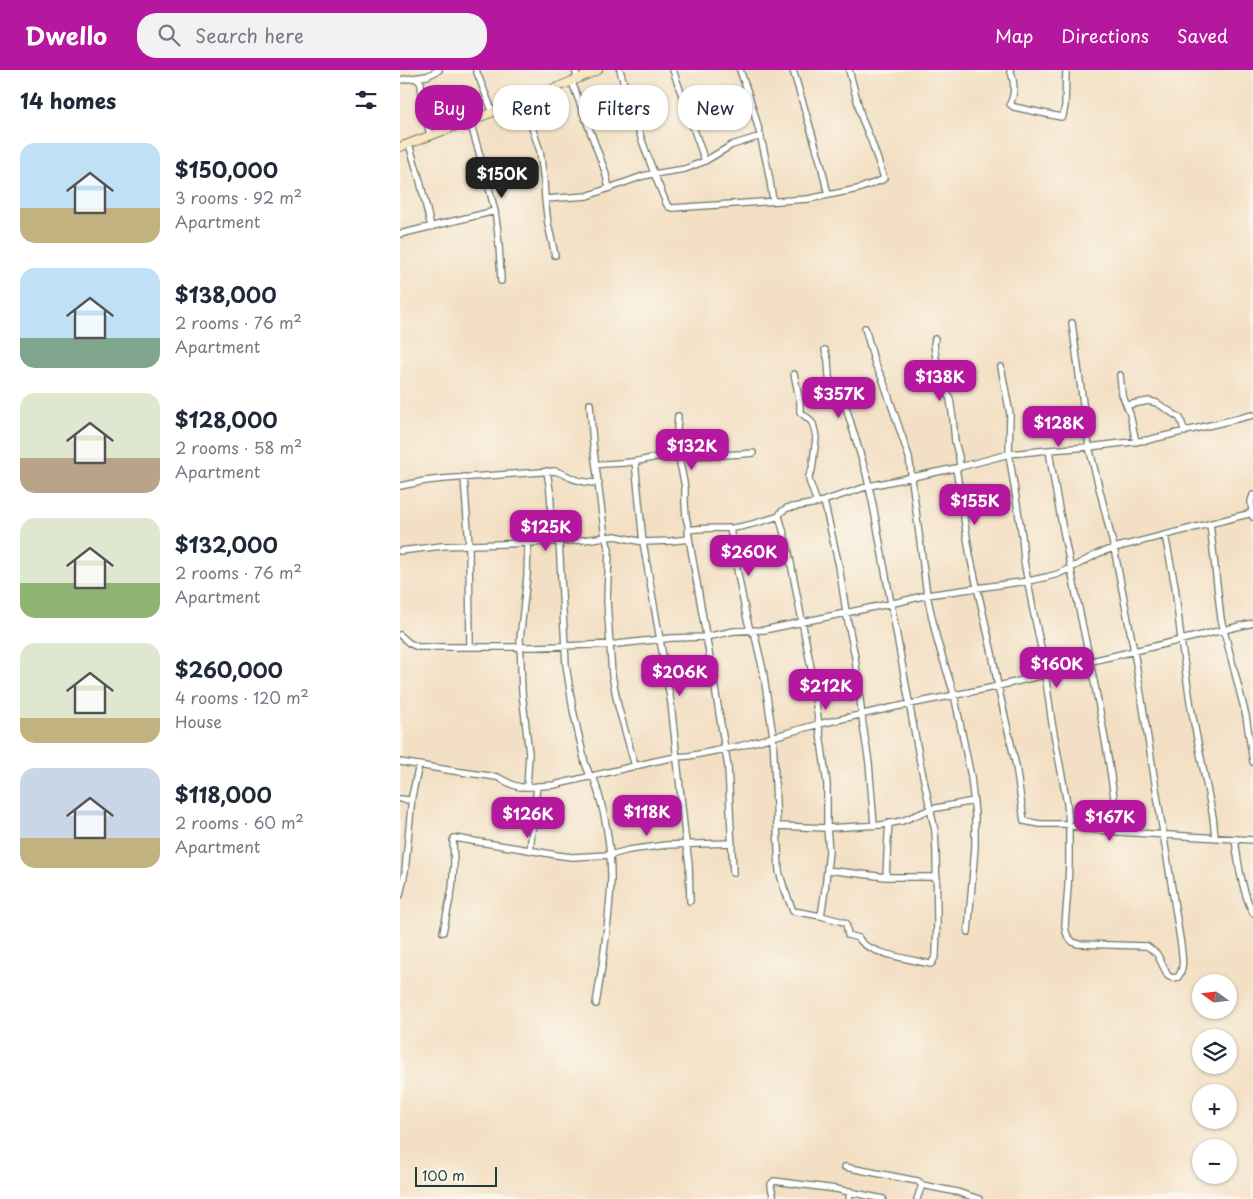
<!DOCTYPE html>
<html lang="en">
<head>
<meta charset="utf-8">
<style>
	body { margin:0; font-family:"Playpen Sans",sans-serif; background:#f2f2f3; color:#1f2937; height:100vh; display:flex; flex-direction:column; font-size:19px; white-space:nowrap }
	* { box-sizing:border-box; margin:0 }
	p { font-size:16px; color:#747a83 }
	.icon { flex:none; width:28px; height:28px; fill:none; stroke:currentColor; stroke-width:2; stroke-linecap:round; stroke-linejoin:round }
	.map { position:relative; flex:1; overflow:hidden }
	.sheet { display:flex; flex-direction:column; background:#fff; width:400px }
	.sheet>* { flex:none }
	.banner { position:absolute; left:15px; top:15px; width:475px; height:45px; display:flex; gap:10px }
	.needle { width:32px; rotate:285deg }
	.tools { position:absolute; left:792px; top:904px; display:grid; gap:10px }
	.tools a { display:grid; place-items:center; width:45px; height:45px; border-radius:50%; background:#fff; box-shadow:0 1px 4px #0004; font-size:25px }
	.scale { position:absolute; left:15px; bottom:12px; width:82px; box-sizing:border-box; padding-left:5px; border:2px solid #1f3d34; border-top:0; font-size:14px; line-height:18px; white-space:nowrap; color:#1f3d34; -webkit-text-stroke:4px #fbf7ec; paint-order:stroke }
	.price { position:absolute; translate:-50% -42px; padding:0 11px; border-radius:10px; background:#b5179e; color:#fff; font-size:16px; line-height:32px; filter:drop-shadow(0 1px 2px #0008) }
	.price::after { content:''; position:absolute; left:50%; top:30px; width:15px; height:11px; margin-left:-8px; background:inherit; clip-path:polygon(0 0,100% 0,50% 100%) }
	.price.active { background:#222; color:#fff }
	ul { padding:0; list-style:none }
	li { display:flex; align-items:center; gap:15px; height:125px; padding:0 20px }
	li span { display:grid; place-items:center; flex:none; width:140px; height:100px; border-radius:15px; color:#555 }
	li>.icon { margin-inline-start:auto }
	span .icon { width:60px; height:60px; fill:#fffc; stroke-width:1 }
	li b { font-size:21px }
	h2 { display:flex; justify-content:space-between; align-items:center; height:60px; padding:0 20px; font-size:21px }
	.chip { padding:0 18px; border-radius:20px; background:#fff; box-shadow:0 1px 4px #0004; font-size:18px; line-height:45px }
	.chip.active { background:#b5179e; color:#fff }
	header { display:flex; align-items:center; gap:30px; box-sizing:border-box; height:70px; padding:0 25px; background:#b5179e; color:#fff }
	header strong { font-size:24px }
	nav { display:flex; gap:28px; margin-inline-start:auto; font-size:18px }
	.search { width:350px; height:45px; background:#f2f2f3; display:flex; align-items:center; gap:12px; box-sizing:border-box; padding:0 18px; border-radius:20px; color:#747a83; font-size:19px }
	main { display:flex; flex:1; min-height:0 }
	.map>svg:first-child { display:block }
</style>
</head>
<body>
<header>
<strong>Dwello</strong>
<div class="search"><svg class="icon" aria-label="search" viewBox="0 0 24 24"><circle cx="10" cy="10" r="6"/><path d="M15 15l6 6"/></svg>Search here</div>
<nav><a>Map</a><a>Directions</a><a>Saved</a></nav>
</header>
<main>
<section class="sheet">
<h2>14 homes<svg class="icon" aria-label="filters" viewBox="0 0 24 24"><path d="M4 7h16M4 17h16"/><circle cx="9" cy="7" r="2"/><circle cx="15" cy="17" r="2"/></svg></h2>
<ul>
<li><span style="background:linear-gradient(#bfe0f5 65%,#c2b280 0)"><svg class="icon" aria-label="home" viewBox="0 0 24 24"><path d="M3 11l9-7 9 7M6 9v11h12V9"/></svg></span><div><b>$150,000</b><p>3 rooms · 92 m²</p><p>Apartment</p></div></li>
<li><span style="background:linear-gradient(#bfe0f5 70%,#7fa58c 0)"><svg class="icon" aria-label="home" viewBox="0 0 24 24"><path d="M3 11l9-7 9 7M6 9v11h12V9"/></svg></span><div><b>$138,000</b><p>2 rooms · 76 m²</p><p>Apartment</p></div></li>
<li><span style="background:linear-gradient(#dfe7d0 65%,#b9a48a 0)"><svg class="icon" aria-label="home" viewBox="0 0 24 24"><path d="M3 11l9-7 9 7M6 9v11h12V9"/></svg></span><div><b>$128,000</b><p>2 rooms · 58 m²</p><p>Apartment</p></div></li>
<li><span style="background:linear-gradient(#dfe7d0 65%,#8fb573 0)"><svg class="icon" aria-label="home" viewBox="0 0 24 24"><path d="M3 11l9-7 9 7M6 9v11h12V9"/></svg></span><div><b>$132,000</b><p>2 rooms · 76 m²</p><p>Apartment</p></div></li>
<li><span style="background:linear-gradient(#dfe7d0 75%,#c2b280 0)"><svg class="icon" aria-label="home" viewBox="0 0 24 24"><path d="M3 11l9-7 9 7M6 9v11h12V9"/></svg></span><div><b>$260,000</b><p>4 rooms · 120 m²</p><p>House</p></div></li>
<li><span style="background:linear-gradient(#c9d6e8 70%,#c2b280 0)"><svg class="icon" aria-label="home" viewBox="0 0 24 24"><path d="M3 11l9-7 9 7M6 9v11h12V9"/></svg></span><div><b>$118,000</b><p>2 rooms · 60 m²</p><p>Apartment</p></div></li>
</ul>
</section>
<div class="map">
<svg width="853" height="1129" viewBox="0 0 853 1129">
	<rect width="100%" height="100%" fill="#fbf7ec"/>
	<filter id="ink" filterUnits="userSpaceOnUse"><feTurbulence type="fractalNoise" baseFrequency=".02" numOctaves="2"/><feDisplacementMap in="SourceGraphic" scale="10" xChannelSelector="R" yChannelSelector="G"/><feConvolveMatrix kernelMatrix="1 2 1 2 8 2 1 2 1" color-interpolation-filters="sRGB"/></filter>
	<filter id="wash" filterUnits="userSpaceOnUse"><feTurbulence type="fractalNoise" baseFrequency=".0096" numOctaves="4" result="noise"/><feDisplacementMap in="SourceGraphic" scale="20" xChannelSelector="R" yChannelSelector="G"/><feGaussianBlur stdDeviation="1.12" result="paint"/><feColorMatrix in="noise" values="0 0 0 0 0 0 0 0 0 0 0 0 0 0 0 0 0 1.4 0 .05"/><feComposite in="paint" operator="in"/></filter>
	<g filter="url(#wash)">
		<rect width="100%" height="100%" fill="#f3dfc3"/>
	</g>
	<g filter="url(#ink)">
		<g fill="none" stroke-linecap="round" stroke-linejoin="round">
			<g stroke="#697666" stroke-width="8">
				<path id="street" d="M76,0L93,43
					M175,0L178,9
					M220,0C233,46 248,91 267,135L269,137L272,138L408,129L458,119L482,110L484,108L483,105L471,70L462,49L449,0
					M273,0L305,91
					M340,0C356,43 367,86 373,131
					M393,0L421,94L428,125
					M610,0C615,11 615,24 610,34L614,37L661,47L663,46L665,36L666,0
					M15,8L21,13L22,27L30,66
					M0,10L27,6L39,0
					M172,12L205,101L209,118
					M123,31L140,81L144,111L145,129L148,154L155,185
					M70,52C79,82 88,111 95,142C99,164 100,188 101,211
					M9,74L20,111L31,157
					M145,129L187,126L243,106L253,104L285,99L305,91L332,75L361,66
					M0,164L95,141
					M465,258L475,294L483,310L509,387L527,525L537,570L554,624L571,707L575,744V777L568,862
					M535,269L534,274L538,303L550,329L553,349L555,372L559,387L560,397
					M601,297L610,344L609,384L622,466L624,491L633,540L642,582L652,653L667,733L669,754V793L668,817L665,855L666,862L668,867L673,872L678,874L747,876L757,884L768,906L773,908L778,907C785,898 782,886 781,875L734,581L714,478L689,377L672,253
					M394,304L400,332V342L409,349L413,354L415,362L416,368L412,400L409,406V410L417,433
					M720,305L722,324L730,344L736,372
					M190,334L193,374L205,467L209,479L207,531L212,605L218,636L235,696
					M727,335L749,331L757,333L780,348L785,362
					M278,346L276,374L285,417V433L286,447L289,460L288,462L311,594L328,697L333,803
					M649,380L689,377L748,370L853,345
					M235,391L243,472L271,633L285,765L289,794L290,831
					M196,395C207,393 219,394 230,392C243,391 255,386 268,386C297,385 325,386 353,383
					M556,398L570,486L592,583L598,616L616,696L624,751L640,754H665L681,758L718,762L853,770
					M147,401L150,421L151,435L149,461L151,469L154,471
					M64,407L69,475L70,577
					M0,416L25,411L43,409L155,401C162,403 167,406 174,409C182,412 190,413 199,413
					M424,431L439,496L446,542L455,587L463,655L469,693L474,755
					M852,443L851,431L853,425
					M810,454L821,549L846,646L853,692
					M330,458L334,484L346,545L350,560L355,566L363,600L373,666L379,801L384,818L393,841L421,846L425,820L429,781L427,758V714L411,598L388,478L379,446
					M289,460C303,457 318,459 333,458C349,456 364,451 379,446L381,442L387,438L417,433L469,416L556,398L609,384L649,380C668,508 705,633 718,762
					M765,465L775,516L781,570L791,638L808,723L813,747L815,767
					M159,471L166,595L173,640L185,693L190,706
					M133,473L140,466L149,461
					M0,481L42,476L128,473L183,470L215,466L243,472L271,471L289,469
					M0,565L9,573L18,577H134L217,574L272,568L306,567L334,561L364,560L503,531L527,525L628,511L647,507L658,504L675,496L699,483L714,478L852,443L853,447
					M0,692L54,701L97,707L113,715L120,717H127L154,715L256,691L276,687L289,686L340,676L419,654L495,637L590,618L640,606L658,599L853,553
					M193,706C204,738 211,774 211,808C211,822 209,836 208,850C205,878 201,906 196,934
					M127,717L129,684L122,622L120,569L127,506L128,473
					M0,729L11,730
					M377,756L427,758L481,755L502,751L531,739L574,731
					M835,769C838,793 842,821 853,843
					M130,780L137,716
					M427,800L486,807H537
					M486,807L488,766L489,753
					M0,825L5,802L12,726L19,695
					M421,846L440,851L446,853L448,865L459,868C464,883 515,890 530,894L532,893L536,885L537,852L536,781L535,761L520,692L473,435L466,403L445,334L431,313L429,307L428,290L425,280
					M43,862L52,819L54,794L53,771L54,768L123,779L156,785L172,787L210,785L229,780L266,775L332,773
					M445,1097L512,1110L518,1111L522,1115L557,1122L579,1129
					M374,1129C373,1124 371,1119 371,1114L374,1111L436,1119L483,1129
					M449,1129L450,1121
					M517,1129L522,1115"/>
			</g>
			<g stroke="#697666" stroke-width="10">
				<path id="secondary" d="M0,77C66,52 133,29 198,0"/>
			</g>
			<use href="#street" stroke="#fff" stroke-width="5.5"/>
			<use href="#secondary" stroke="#f9e7c3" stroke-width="8"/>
		</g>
	</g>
</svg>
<div class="tools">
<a><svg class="needle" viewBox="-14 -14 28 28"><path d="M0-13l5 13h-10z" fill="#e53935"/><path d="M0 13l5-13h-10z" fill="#747a83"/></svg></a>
<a><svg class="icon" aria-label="layers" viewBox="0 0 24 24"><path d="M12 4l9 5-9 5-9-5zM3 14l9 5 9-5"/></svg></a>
<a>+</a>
<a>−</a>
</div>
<div class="scale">100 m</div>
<b class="price active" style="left:102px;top:129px">$150K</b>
<b class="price" style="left:540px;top:332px">$138K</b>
<b class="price" style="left:439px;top:349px">$357K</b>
<b class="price" style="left:659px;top:378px">$128K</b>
<b class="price" style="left:292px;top:401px">$132K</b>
<b class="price" style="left:575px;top:456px">$155K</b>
<b class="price" style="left:146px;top:482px">$125K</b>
<b class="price" style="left:349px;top:507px">$260K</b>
<b class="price" style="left:657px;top:619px">$160K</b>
<b class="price" style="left:280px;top:627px">$206K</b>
<b class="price" style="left:426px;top:641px">$212K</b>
<b class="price" style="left:247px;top:767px">$118K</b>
<b class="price" style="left:128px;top:769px">$126K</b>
<b class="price" style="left:710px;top:772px">$167K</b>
<div class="banner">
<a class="chip active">Buy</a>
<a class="chip">Rent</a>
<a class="chip">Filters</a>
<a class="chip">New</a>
</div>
</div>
</main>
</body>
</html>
